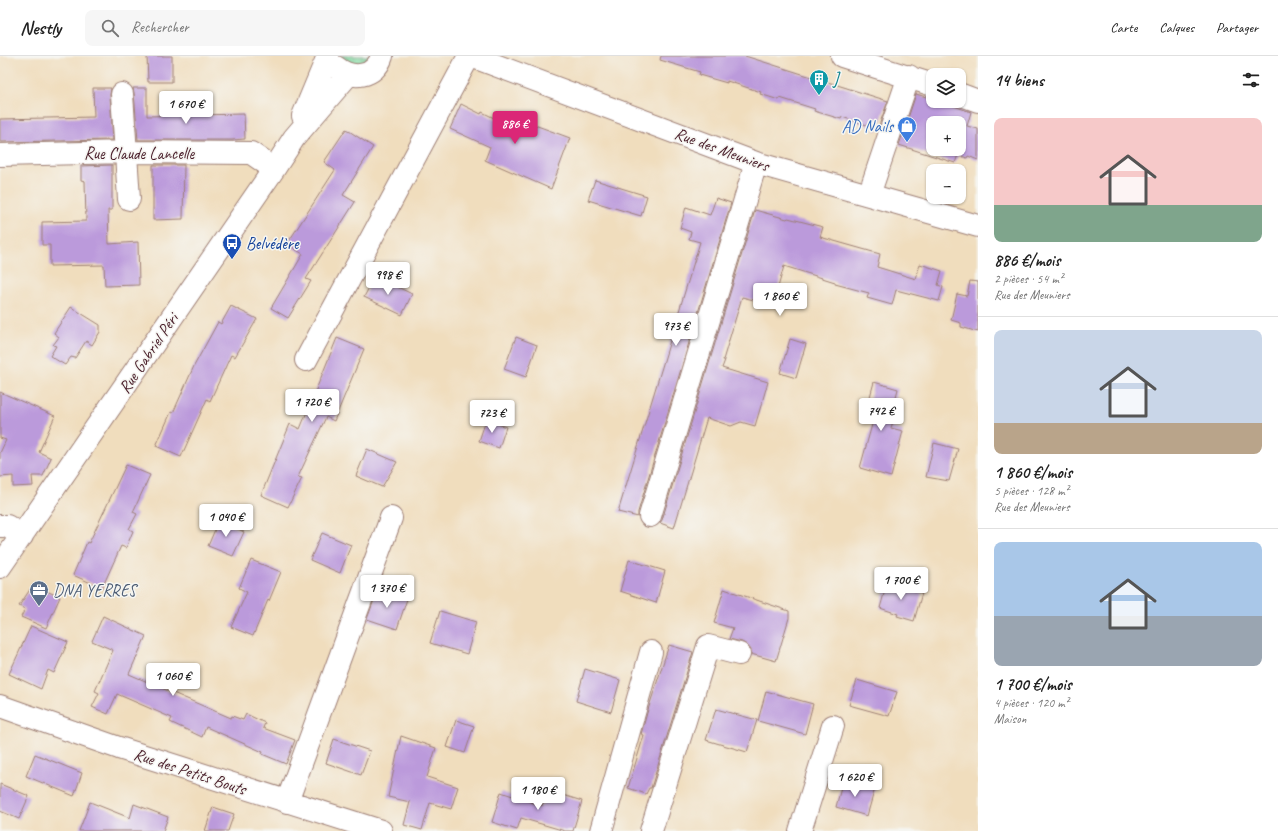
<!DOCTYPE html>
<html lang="fr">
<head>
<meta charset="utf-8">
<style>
	body { margin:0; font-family:Caveat,sans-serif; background:#f6f6f6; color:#222; height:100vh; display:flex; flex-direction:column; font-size:15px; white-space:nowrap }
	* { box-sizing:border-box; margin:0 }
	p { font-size:13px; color:#767676 }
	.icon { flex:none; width:22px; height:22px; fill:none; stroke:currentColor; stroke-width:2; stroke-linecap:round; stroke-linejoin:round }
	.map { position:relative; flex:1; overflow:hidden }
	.details { display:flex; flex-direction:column; background:#fff; width:300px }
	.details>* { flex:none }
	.fabs { position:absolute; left:926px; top:12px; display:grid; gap:8px }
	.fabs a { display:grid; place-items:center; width:40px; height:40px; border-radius:8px; background:#fff; box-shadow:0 1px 3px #0004; font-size:20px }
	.price { position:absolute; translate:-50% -34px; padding:0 9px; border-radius:4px; background:#fff; color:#222; font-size:13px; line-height:26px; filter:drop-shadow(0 1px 2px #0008) }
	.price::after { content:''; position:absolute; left:50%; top:24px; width:12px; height:9px; margin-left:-6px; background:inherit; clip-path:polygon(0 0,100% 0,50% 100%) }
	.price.active { background:#db2777; color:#fff }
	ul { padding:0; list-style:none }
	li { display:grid; align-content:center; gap:8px; height:212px; padding:0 16px }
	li+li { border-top:1px solid #e0e0e0 }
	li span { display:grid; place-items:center; height:124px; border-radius:8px; color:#555 }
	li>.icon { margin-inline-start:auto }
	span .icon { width:72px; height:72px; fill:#fffc; stroke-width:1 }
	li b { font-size:17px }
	h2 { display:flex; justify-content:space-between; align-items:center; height:48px; padding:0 16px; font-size:17px }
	header { display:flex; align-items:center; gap:24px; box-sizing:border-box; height:56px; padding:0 20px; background:#fff; border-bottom:1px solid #e0e0e0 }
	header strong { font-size:19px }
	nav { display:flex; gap:22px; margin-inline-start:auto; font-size:14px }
	.search { width:280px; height:36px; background:#f6f6f6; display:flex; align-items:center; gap:10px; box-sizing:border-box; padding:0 14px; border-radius:8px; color:#767676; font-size:15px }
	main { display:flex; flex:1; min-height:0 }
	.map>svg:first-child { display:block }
</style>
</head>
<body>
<header>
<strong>Nestly</strong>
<div class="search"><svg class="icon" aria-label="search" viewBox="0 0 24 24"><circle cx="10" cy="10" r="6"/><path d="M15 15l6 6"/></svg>Rechercher</div>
<nav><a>Carte</a><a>Calques</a><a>Partager</a></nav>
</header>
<main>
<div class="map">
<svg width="978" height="775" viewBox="0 0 978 775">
	<defs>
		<pattern id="park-dots" width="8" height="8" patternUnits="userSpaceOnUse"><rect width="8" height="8" fill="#80daa1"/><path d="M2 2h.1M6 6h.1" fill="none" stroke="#70bb8b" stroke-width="1.8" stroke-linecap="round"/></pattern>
	</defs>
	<rect width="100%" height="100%" fill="#f6f6f2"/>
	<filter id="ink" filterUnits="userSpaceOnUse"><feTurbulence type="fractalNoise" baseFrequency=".025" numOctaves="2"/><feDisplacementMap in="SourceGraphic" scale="8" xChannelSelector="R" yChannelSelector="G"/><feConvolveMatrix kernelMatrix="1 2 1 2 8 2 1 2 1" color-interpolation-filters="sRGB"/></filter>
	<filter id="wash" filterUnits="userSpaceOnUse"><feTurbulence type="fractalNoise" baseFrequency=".012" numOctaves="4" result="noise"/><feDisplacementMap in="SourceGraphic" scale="16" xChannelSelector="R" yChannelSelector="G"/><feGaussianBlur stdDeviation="0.9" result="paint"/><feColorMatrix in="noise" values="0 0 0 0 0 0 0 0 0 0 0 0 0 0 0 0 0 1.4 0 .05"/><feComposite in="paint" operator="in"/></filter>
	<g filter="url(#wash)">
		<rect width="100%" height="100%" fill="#f0ddbd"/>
		<path fill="url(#park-dots)" stroke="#657c66" d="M341,0H369L363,8L357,10L345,6Z"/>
		<g id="blocks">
			<path fill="#bb9adb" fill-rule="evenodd" d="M147,0H172V26H148Z
				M661,0H745L888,45L877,75L875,74L876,72L842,61L841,63L814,55L815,53L780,42L779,44L760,38L761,36L727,25V27L699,19L700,16L660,4Z
				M93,32H111L110,39L113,84L0,86V63L94,61Z
				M133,32H147V60L244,58L245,83L232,84H138L134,37Z
				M916,38L933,43V45H939L971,56L967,70L978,73V104L968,100L967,102L958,99L955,107L899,89ZM933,67H959V93H933Z
				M461,48L481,58L482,56L510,70L513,61L570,82L551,133L485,104L490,91L450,73Z
				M346,73L373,91L343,139L355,146L306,223L311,225L288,262L271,252L303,198L287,188L335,114L324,106Z
				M112,109V154H108L109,188L138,186L139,229L105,230L104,209L50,210V189H42V166L86,165L85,125L81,124V110Z
				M153,109H184L183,163L153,164Z
				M595,124L647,140L641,160L588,144Z
				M716,142L731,147L638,456V461L618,456L700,186L689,183L691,176L680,172L686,151L710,159Z
				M755,154L787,163L788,162L823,171L820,181L880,198L877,211L916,223L920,208L942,215L938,229L943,231L939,245L896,234L892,249L867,242L869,237L835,228V226L784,210L773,249L742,241L723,304H725L722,312L768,326L755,370L741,366L731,370L707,362L674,472L660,467L662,464Z
				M375,220L412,238L402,259L364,241Z
				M970,225L978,226V276L961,271V267L951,264L957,238L967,240Z
				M231,250L257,263L235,301L231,299L210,345L207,343L181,401L156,390L171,356L173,357L194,310L218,266L221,268Z
				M71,251L100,269V276L92,289L86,285L75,302L71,301L65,309L50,300L56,290L53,289L59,281L54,277Z
				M516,281L537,289L526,321L504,313Z
				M337,282L364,293L334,365L326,361L298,421L302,422L288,451L261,439L290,368L300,373Z
				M790,283L806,288L796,322L780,317Z
				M874,326L898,333L890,364L893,365L891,372L903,375L891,421L860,412L873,365L864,363Z
				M0,336L55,360L39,396L51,402L43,420H32L33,430L13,431V420L0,421V397L6,384L0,382Z
				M486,364L506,371L499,392L479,385Z
				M934,387L958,393L949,425L926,421Z
				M367,393L397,406L382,431L356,420Z
				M126,409L150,419L133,456L137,458L129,473L133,475L126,492L121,490L102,532L73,519L87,486L89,487Z
				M219,464L244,476L233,500L208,490Z
				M322,477L351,489L340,517L310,504Z
				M251,504L281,516L269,545L268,544L253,580L231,571L247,536L239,532Z
				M629,504L665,515L656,547L620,535Z
				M887,527L922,537L914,565L897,560L898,558L880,552Z
				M33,529L60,541L46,572L21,561L25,553L19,550Z
				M378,533L407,543L397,573L367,563Z
				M724,533L789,555V562L776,605L751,598V594L747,589L742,586L729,583L733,572L714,567Z
				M440,555L476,566L467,598L430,587Z
				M103,560L146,580L129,618L231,662L232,660L243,664L246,658L265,667L263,672L295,684L286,708L262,698L263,696L206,671L202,681L170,666L172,662L117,638L108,658L92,651L99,637L95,635L113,594L92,585Z
				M31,570L68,586L54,617L48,614L41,633L9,618Z
				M669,589L693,596L651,732H649L646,738L628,732L644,679L641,678L647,657Z
				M585,613L620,624L611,656L576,645Z
				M857,624L897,636L889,660L849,649Z
				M766,635L813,648L805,678L758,665Z
				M716,653L757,664L747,696L706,684Z
				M456,664L474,670L465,697L447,691Z
				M401,680L436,692L427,721L458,731L451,753L430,747L422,774L404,769L410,746L388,741Z
				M334,683L370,695L361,719L326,707Z
				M35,698L82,717L74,740L26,720Z
				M843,724L875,732L867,760L836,751Z
				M0,728L29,740L19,763L0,755Z
				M547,734L582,745L573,775H565L521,762L517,774L492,766L501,736L542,750Z
				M90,746L130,762L134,748L168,761L163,775H79Z
				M213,751L234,758L228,775H205Z"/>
		</g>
	</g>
	<g filter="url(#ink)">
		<use href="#blocks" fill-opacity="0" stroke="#9d7e74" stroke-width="1"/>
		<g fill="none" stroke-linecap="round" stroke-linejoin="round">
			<g stroke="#9d7e74" stroke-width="24">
				<path id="minor" d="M471,0L756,107L978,170
					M842,0L933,29
					M336,11C352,24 375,22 382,0
					M122,38L129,143
					M959,38L978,45
					M303,60L328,0
					M0,99L126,96L251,97L274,113
					M869,139L909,20
					M306,304L469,0
					M650,460L756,107
					M0,470H7L22,480
					M0,511L274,113L294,82L348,19
					M0,650L119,692L381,775
					M287,746L391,462
					M601,775L651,596
					M651,775L708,590L739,598
					M800,775L833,670"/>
			</g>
			<use href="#minor" stroke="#fff" stroke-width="22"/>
		</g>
	</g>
	<defs>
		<g id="building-pin" transform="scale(1)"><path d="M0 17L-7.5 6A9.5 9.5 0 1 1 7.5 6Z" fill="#0f9aa8" stroke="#f6f6f2"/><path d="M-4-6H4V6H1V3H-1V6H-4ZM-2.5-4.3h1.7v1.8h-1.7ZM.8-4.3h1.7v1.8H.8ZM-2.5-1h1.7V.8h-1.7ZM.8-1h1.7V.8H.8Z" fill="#fff"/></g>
		<g id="shop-pin" transform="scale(1)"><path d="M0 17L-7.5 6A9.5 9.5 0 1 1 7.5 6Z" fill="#3f7fe0" stroke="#f6f6f2"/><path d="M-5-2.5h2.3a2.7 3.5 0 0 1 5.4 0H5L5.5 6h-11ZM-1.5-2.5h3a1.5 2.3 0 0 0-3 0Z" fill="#fff"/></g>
		<g id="bus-pin" transform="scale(1)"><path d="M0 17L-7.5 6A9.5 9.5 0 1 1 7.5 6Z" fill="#1a4fb4" stroke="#f6f6f2"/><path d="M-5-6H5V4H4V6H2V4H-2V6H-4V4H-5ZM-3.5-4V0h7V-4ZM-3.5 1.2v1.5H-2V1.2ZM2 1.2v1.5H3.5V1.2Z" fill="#fff"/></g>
		<g id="office-pin" transform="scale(1)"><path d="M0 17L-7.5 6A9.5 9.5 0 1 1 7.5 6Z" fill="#5c6f8a" stroke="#f6f6f2"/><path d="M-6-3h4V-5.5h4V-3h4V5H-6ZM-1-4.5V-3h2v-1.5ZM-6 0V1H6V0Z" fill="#fff"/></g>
	</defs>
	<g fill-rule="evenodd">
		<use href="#building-pin" x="819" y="23"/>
		<use href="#shop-pin" x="907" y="70"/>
		<use href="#bus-pin" x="232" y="187"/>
		<use href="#office-pin" x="39" y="534"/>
	</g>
	<g text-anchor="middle" stroke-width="3" stroke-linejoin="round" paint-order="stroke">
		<g font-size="17" fill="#0d838f" stroke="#f6f6f2" text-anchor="start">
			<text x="833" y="29">J</text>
		</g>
		<g font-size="17" fill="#366cbe" stroke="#f6f6f2" text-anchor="end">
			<text x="893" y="76">AD Nails</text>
		</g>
		<g font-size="17" fill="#4a1f2b" stroke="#f6f6f2">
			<text transform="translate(722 93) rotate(20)" y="6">Rue des Meuniers</text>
			<text x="139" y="103">Rue Claude Lancelle</text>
			<text transform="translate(148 297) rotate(-56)" y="6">Rue Gabriel Péri</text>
			<text transform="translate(190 715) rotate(18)" y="6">Rue des Petits Bouts</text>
		</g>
		<g font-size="17" fill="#164399" stroke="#f6f6f2" text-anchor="start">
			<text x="246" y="193">Belvédère</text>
		</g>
		<g font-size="17" fill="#4e5e75" stroke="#f6f6f2" text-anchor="start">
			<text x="53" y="540">DNA YERRES</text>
		</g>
	</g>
</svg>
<div class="fabs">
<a><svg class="icon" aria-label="layers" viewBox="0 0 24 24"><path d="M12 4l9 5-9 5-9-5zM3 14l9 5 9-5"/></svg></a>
<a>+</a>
<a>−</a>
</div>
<b class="price" style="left:186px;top:69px">1 670 €</b>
<b class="price active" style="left:515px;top:89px">886 €</b>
<b class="price" style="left:388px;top:240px">998 €</b>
<b class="price" style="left:780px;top:261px">1 860 €</b>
<b class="price" style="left:676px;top:291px">973 €</b>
<b class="price" style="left:312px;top:367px">1 720 €</b>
<b class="price" style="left:881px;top:376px">742 €</b>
<b class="price" style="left:492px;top:378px">723 €</b>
<b class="price" style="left:226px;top:482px">1 040 €</b>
<b class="price" style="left:901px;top:545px">1 700 €</b>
<b class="price" style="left:387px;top:553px">1 370 €</b>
<b class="price" style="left:173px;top:641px">1 060 €</b>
<b class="price" style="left:855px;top:742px">1 620 €</b>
<b class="price" style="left:538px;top:755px">1 180 €</b>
</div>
<section class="details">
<h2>14 biens<svg class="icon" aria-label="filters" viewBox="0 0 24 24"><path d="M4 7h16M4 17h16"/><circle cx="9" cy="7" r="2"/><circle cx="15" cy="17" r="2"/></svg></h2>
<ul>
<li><span style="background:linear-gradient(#f6c9c9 70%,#7fa58c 0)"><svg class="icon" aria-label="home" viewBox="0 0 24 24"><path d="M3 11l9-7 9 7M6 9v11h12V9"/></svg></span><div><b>886 €/mois</b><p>2 pièces · 54 m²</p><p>Rue des Meuniers</p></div></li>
<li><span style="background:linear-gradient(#c9d6e8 75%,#b9a48a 0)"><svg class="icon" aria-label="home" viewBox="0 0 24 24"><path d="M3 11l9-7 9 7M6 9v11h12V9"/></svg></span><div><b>1 860 €/mois</b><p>5 pièces · 128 m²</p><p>Rue des Meuniers</p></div></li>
<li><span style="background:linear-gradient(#a9c7e8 60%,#9aa5b1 0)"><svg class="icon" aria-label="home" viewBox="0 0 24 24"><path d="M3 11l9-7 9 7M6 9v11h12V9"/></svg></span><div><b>1 700 €/mois</b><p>4 pièces · 120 m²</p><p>Maison</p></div></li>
</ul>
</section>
</main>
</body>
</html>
